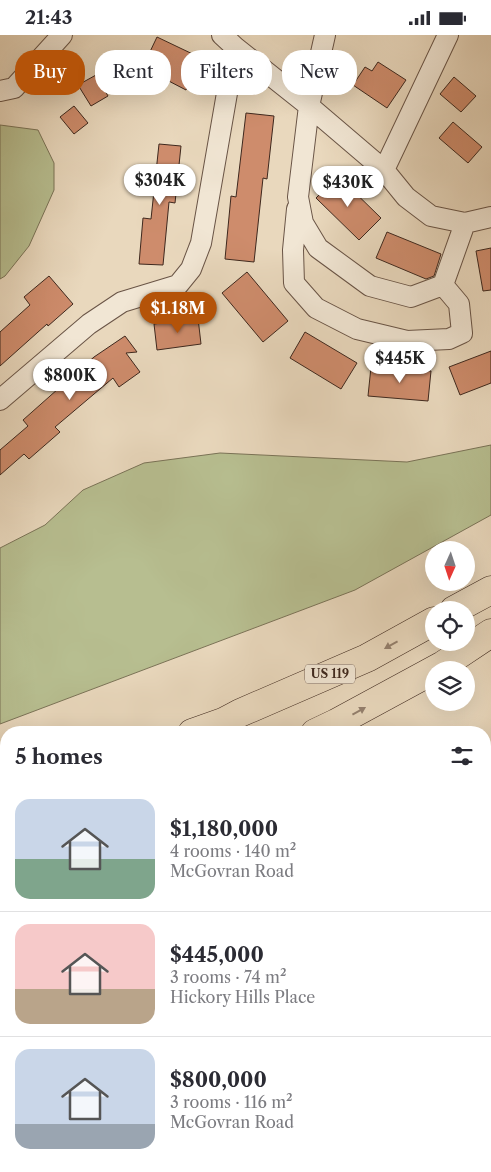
<!DOCTYPE html>
<html lang="en">
<head>
<meta charset="utf-8">
<style>
	body { margin:0; font-family:"Libre Caslon Text",serif; background:#f7f7f7; color:#2b2b33; height:100vh; display:flex; flex-direction:column; font-size:19px; white-space:nowrap }
	* { box-sizing:border-box; margin:0 }
	p { font-size:16px; color:#7c7c81 }
	.icon { flex:none; width:28px; height:28px; fill:none; stroke:currentColor; stroke-width:2; stroke-linecap:round; stroke-linejoin:round }
	.map { position:relative; flex:1; overflow:hidden }
	.side { position:absolute; left:0px; top:691px; width:491px; height:446px; display:flex; flex-direction:column; background:#fff; border-radius:20px 20px 0 0; box-shadow:0 5px 20px #0002 }
	.side>* { flex:none }
	.guide { position:absolute; left:15px; top:15px; width:461px; height:45px; display:flex; gap:10px }
	.needle { width:32px; rotate:183deg }
	.fabs { position:absolute; left:425px; top:506px; display:grid; gap:10px }
	.fabs a { display:grid; place-items:center; width:50px; height:50px; border-radius:50%; background:#fff; box-shadow:0 5px 20px #0002; font-size:25px }
	.price { position:absolute; translate:-50% -42px; padding:0 11px; border-radius:18px; background:#fff; color:#222; font-size:16px; line-height:32px; filter:drop-shadow(0 1px 2px #0008) }
	.price::after { content:''; position:absolute; left:50%; top:30px; width:15px; height:11px; margin-left:-8px; background:inherit; clip-path:polygon(0 0,100% 0,50% 100%) }
	.price.on { background:#b45309; color:#fff }
	ul { padding:0; list-style:none }
	li { display:flex; align-items:center; gap:15px; height:125px; padding:0 15px }
	li+li { border-top:1px solid #e1e1e2 }
	li span { display:grid; place-items:center; flex:none; width:140px; height:100px; border-radius:15px; color:#555 }
	li>.icon { margin-inline-start:auto }
	span .icon { width:60px; height:60px; fill:#fffc; stroke-width:1 }
	li b { font-size:21px }
	h2 { display:flex; justify-content:space-between; align-items:center; height:60px; padding:0 15px; font-size:21px }
	.chip { padding:0 18px; border-radius:20px; background:#fff; box-shadow:0 5px 20px #0002; font-size:18px; line-height:45px }
	.chip.on { background:#b45309; color:#fff }
	.status { display:flex; justify-content:space-between; align-items:center; height:35px; padding:0 25px; background:#fff; direction:ltr }
	.status svg { height:14px; fill:currentColor }
	.map>svg:first-child { display:block }
</style>
</head>
<body>
<div class="status"><b>21:43</b><svg viewBox="0 0 49 12"><path d="M0 12V9h3v3zM5 12V6h3v6zM10 12V3h3v9zM15 12V0h3v12zM26 1h20v11H26zM47 4h2v5h-2z"/></svg></div>
<div class="map">
<svg width="491" height="1137" viewBox="0 0 491 1137">
	<rect width="100%" height="100%" fill="#e9d8bd"/>
	<filter id="stains"><feTurbulence type="fractalNoise" baseFrequency=".004" numOctaves="4"/><feColorMatrix values="0 0 0 0 .2 0 0 0 0 .09 0 0 0 0 .02 0 0 0 .5 -.17"/></filter>
	<radialGradient id="worn" r=".72"><stop offset=".6" stop-color="#630" stop-opacity="0"/><stop offset="1" stop-color="#630" stop-opacity=".3"/></radialGradient>
	<path fill="#b7be90" stroke="#7a7357" d="M0,90L38,95L54,128V155L29,211L5,241L0,244Z
		M491,410V480L355,555L0,689V513L45,490L83,455L144,428L220,418L407,427Z
		M90,1131H233L237,1137H87Z"/>
	<path fill="#ce8c6c" stroke="#3e281e" d="M157,2L201,23L186,55L163,43L168,33L147,23Z
		M378,27L406,45L387,73L353,50L365,32L372,36Z
		M96,40L108,61L91,71L78,50Z
		M454,42L476,61L461,77L440,59Z
		M74,71L88,88L74,99L60,82Z
		M246,78L274,81L267,144L263,143L254,227L225,224L231,161L236,162Z
		M453,87L482,112L468,128L439,103Z
		M159,109L181,111L175,168L169,167L163,230L139,229L143,183L151,184Z
		M338,141L381,183L359,205L316,163Z
		M387,197L441,219L434,241L426,244L376,223Z
		M491,213V255L483,256L476,216Z
		M247,237L288,286L263,307L222,258Z
		M49,241L73,269L48,291L47,289L0,331V297L30,270L24,262Z
		M198,283L201,309L157,315L154,289Z
		M305,297L357,328L341,354L290,323Z
		M125,301L137,317L126,318L140,337L119,352L113,343L55,392L60,397L29,424L24,419L0,440V415L28,391L23,385L94,322Z
		M491,316V348L460,360L449,332Z
		M371,332L431,336L428,366L368,361Z"/>
	<g fill="none" stroke-linecap="round" stroke-linejoin="round">
		<g stroke="#695446" stroke-width="22">
			<path id="minor" d="M222,0L235,12L309,71L384,135L406,162L431,181L465,188L491,182
				M325,0L309,71L298,162L303,188L318,213L370,251L411,262L443,250L465,188
				M0,56L14,53L62,0
				M384,135L448,0
				M297,174L293,215L294,248L316,273L357,294L407,306L449,304L462,298L459,269L443,250
				M0,365L89,289L122,267L178,250L191,234L201,208L235,12
				M485,795L491,793
				M485,832L491,826
				M485,1075L491,1076
				M0,1124L7,1137"/>
		</g>
		<g stroke="#3e281e" stroke-width="27">
			<path id="major" d="M0,797L6,794"/>
		</g>
		<g stroke="#3e281e" stroke-width="29">
			<path id="highway" d="M454,575L491,555
				M192,698L223,687L240,678L367,623L434,586
				M315,698L336,688L443,630L491,598
				M0,772L6,770
				M0,839L6,836"/>
		</g>
		<use href="#minor" stroke="#f1e6d4" stroke-width="20"/>
		<use href="#major" stroke="#e9d8bd" stroke-width="25"/>
		<use href="#highway" stroke="#e9d8bd" stroke-width="28"/>
	</g>
	<defs><path id="oneway-solid" d="M-6-.8H1V-3.2L6.5 0L1 3.2V.8H-6Z" transform="scale(1.25)"/></defs>
	<g fill="#94806e">
		<use href="#oneway-solid" transform="translate(391 610) rotate(151)"/>
		<use href="#oneway-solid" transform="translate(359 676) rotate(-29)"/>
	</g>
	<g text-anchor="middle" stroke-width="4.5" stroke-linejoin="round" paint-order="stroke">
		<rect fill="#f1e6d4" stroke="#746155" stroke-width="1" x="305" y="629.5" width="50" height="19" rx="4"/>
		<g font-size="12" font-weight="bold" fill="#3e281e">
			<text x="330" y="643">US 119</text>
		</g>
	</g>
	<rect width="100%" height="100%" filter="url(#stains)"/>
	<rect width="100%" height="100%" fill="url(#worn)"/>
</svg>
<div class="fabs">
<a><svg class="needle" viewBox="-14 -14 28 28"><path d="M0-13l5 13h-10z" fill="#e53935"/><path d="M0 13l5-13h-10z" fill="#7c7c81"/></svg></a>
<a><svg class="icon" aria-label="locate" viewBox="0 0 24 24"><circle cx="12" cy="12" r="6"/><path d="M12 2v4M12 18v4M2 12h4M18 12h4"/></svg></a>
<a><svg class="icon" aria-label="layers" viewBox="0 0 24 24"><path d="M12 4l9 5-9 5-9-5zM3 14l9 5 9-5"/></svg></a>
</div>
<b class="price" style="left:160px;top:171px">$304K</b>
<b class="price" style="left:348px;top:173px">$430K</b>
<b class="price on" style="left:178px;top:299px">$1.18M</b>
<b class="price" style="left:400px;top:349px">$445K</b>
<b class="price" style="left:70px;top:366px">$800K</b>
<div class="guide">
<a class="chip on">Buy</a>
<a class="chip">Rent</a>
<a class="chip">Filters</a>
<a class="chip">New</a>
</div>
<section class="side">
<h2>5 homes<svg class="icon" aria-label="filters" viewBox="0 0 24 24"><path d="M4 7h16M4 17h16"/><circle cx="9" cy="7" r="2"/><circle cx="15" cy="17" r="2"/></svg></h2>
<ul>
<li><span style="background:linear-gradient(#c9d6e8 60%,#7fa58c 0)"><svg class="icon" aria-label="home" viewBox="0 0 24 24"><path d="M3 11l9-7 9 7M6 9v11h12V9"/></svg></span><div><b>$1,180,000</b><p>4 rooms · 140 m²</p><p>McGovran Road</p></div></li>
<li><span style="background:linear-gradient(#f6c9c9 65%,#b9a48a 0)"><svg class="icon" aria-label="home" viewBox="0 0 24 24"><path d="M3 11l9-7 9 7M6 9v11h12V9"/></svg></span><div><b>$445,000</b><p>3 rooms · 74 m²</p><p>Hickory Hills Place</p></div></li>
<li><span style="background:linear-gradient(#c9d6e8 75%,#9aa5b1 0)"><svg class="icon" aria-label="home" viewBox="0 0 24 24"><path d="M3 11l9-7 9 7M6 9v11h12V9"/></svg></span><div><b>$800,000</b><p>3 rooms · 116 m²</p><p>McGovran Road</p></div></li>
</ul>
</section>
</div>
</body>
</html>
